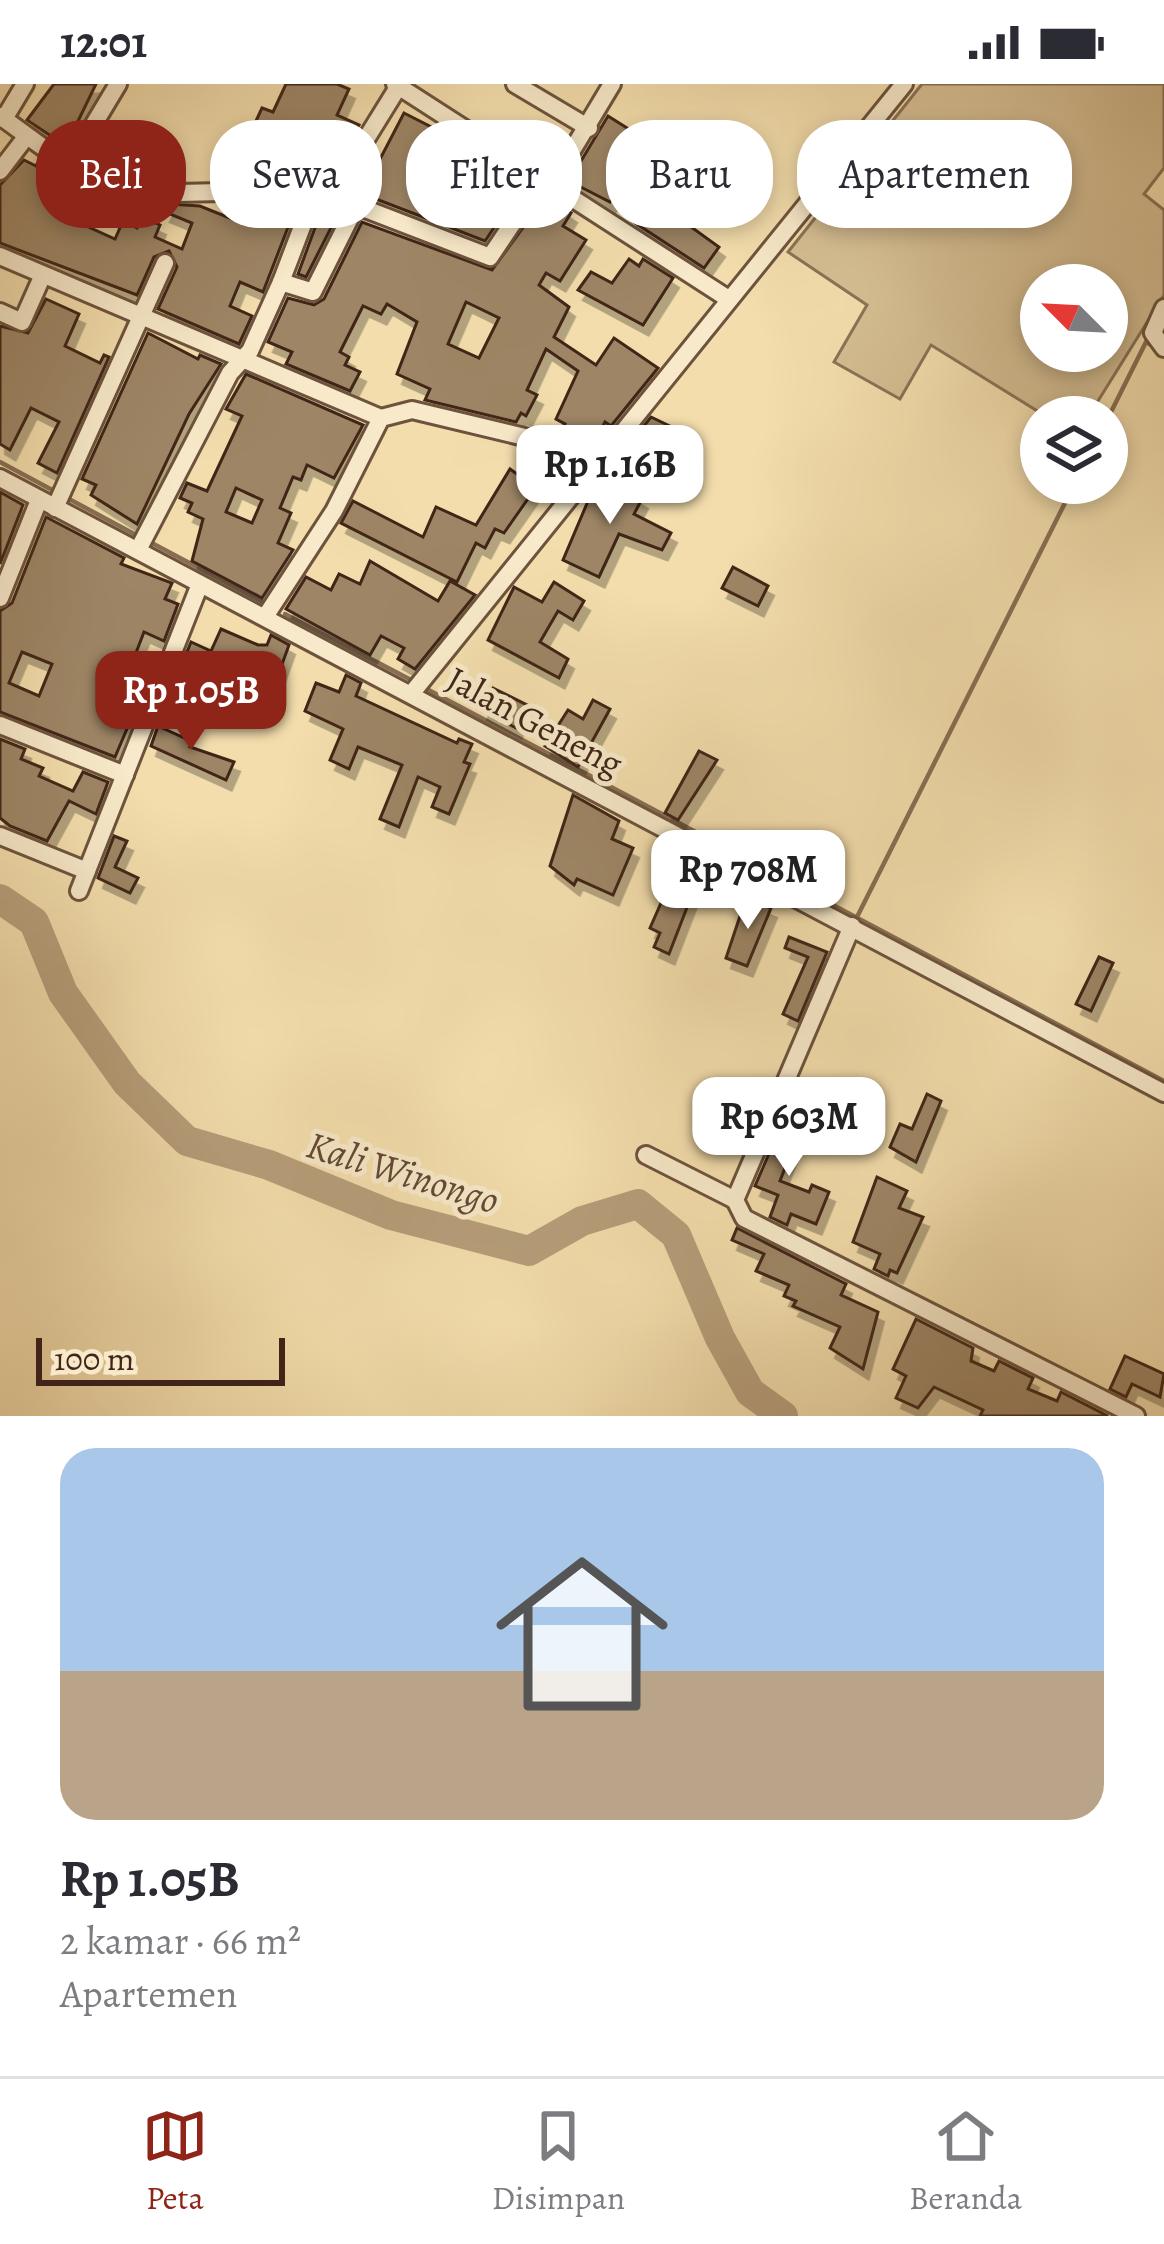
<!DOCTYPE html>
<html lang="id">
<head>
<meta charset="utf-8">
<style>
  body { margin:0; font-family:Alegreya,serif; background:#f7f7f7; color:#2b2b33; height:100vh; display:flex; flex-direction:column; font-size:45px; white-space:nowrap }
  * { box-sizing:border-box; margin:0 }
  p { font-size:39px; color:#7c7c81 }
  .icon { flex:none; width:66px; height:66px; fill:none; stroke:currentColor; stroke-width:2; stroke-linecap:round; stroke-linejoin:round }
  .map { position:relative; height:1332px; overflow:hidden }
  .details { display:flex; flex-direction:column; background:#fff; flex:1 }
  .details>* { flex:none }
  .top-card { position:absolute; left:36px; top:36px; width:1092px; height:108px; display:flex; gap:24px }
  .needle { width:78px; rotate:294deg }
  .buttons { position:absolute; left:1020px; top:180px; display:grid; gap:24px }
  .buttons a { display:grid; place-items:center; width:108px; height:108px; border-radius:50%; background:#fff; box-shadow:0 6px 18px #0003; font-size:60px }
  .scale { position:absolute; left:36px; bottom:30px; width:249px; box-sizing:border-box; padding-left:12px; border:6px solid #402518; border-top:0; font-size:33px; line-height:42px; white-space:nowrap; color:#402518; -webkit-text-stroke:9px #f7e9c9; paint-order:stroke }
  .price { position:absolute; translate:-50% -102px; padding:0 27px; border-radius:24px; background:#fff; color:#222; font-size:39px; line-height:78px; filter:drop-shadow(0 3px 6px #0008) }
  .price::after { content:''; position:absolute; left:50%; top:72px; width:36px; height:27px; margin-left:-18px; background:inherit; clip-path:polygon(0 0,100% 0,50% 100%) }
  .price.on { background:#8f2418; color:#fff }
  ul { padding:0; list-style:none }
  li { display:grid; align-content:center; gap:24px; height:636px; padding:0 60px }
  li+li { border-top:3px solid #e1e1e2 }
  li span { display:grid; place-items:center; height:372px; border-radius:36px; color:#555 }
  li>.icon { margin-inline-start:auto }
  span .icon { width:216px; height:216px; fill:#fffc; stroke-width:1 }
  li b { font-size:51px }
  .tag { padding:0 42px; border-radius:48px; background:#fff; box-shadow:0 6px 18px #0003; font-size:42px; line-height:108px }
  .tag.on { background:#8f2418; color:#fff }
  .status { display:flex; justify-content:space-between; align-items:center; height:84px; padding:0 60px; background:#fff; direction:ltr }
  .status svg { height:33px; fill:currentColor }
  .tab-bar { display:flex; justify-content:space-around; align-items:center; height:168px; border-top:3px solid #e1e1e2; background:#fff; font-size:33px; color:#7c7c81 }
  .tab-bar a { display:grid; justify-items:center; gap:6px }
  .tab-bar .on { color:#8f2418 }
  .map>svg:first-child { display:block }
  .grass { fill:#d5be93; stroke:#8a7256; stroke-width:3; fill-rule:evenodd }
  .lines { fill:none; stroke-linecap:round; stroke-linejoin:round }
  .stream { stroke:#876e53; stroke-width:4.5 }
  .river { stroke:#b69e7a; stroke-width:30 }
  .building { fill:#9d8565; stroke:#402518; stroke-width:3; fill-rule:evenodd; filter:url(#shadow) }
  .minor-casing { stroke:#6d533d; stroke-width:22 }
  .minor { stroke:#f7e9c9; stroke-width:16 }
  .labels { text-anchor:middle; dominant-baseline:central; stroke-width:10; stroke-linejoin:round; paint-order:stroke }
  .street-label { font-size:36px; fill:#402518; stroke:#f7e9c9 }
  .water-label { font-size:39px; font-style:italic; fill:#634935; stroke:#f7e9c9 }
</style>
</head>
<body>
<div class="status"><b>12:01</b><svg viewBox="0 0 49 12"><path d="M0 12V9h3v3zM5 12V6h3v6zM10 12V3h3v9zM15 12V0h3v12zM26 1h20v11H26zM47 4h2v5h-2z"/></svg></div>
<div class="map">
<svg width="1164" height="1332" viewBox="0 0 1164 1332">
  <defs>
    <filter id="shadow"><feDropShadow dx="5.5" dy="10" stdDeviation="0" flood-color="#0004"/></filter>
  </defs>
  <rect width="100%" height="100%" fill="#f3ddac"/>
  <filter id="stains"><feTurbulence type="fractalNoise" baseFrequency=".00167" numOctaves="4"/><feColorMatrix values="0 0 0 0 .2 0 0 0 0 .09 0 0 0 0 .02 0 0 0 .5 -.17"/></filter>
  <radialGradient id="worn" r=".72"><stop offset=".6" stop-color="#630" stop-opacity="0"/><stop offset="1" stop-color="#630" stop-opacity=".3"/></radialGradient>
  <path class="grass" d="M922 0H1164V84L1144 110 1164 126V211L1088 333H1047L931 261 900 315 834 278 867 221 788 168ZM1041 201H1107V267H1041Z"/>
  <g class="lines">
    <g class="stream">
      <path d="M1107 336 1146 258 1155 263"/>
      <path d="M0 378 138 452"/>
      <path d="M148 457 263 518"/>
      <path d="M285 530 413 597"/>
      <path d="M423 603 1164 997"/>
      <path d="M857 833 1075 399"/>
    </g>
    <path class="river" d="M0 815 34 838 63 909 127 999 187 1057 269 1081 391 1131 529 1167 582 1137 638 1120 676 1151 720 1254 750 1308 783 1332"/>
  </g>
  <g class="building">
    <path d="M54 0H96L66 62 27 36Z"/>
    <path d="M286 0H337L349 5 337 31 359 41 326 96 276 81 271 93 237 78 262 24 273 28Z"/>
    <path d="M404 29 443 49 438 59 493 91 502 85 515 93 512 98 521 104 485 157 350 105 369 74 378 79Z"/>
    <path d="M608 32 635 49 615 80 629 88 610 118 569 97Z"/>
    <path d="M661 40 696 63 693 68 699 72 690 86 649 59Z"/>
    <path d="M24 76 36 82 39 76 56 86 52 96 83 112 71 135 115 155 123 137 137 144 142 133 160 141 155 153 182 165 192 139 165 128 169 120 200 122 242 139 247 123 297 120 263 208 240 198 230 222 252 232 239 260 158 225 177 183 169 167 154 173 137 211 0 159V101Z"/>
    <path d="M651 104 667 115 662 122 719 163 704 184 629 135Z"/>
    <path d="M546 112 571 129 563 142 586 156 560 197 546 189 539 201 569 223 554 253 596 281 614 254 658 284 611 342 605 338 592 363 561 349 565 340 556 335 578 287 546 265 527 306 537 311 526 332 521 329 516 338 425 316 430 305 397 290 417 238 387 220 381 230 363 222 340 268 349 273 345 281 360 288 350 307 286 280 292 268 268 258 288 214 314 221 324 215 362 138 492 186ZM466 218 499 234 479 274 448 260Z"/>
    <path d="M323 122 339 128 306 193 298 190Z"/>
    <path d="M629 175 639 182 643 175 673 194 643 241 578 206 591 188 612 199Z"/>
    <path d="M46 215 79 230 65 262 100 279 104 271 109 273 57 389 38 379 59 338 31 324 10 366 0 360V242L28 249Z"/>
    <path d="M148 249 198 275 200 271 221 280 189 330 137 440 91 411 96 401 82 395Z"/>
    <path d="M246 290 363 341 334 394 307 381 301 396 293 393 280 424 291 429 278 459 293 466 262 514 192 477 203 435 188 428 192 419 180 414 187 399 207 407 242 332 226 325ZM236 404 262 416 252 439 226 428Z"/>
    <path d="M651 333 682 348 671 370 635 353Z"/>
    <path d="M510 385 528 398 525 403 532 409 504 449 495 445 485 464 476 459 457 498 341 439 353 417 423 453 436 423 476 441Z"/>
    <path d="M609 395 642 415 634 430 671 449 662 466 619 450 599 493 563 476 591 410 601 396Z"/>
    <path d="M0 408 23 421 0 480Z"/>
    <path d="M46 433 124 474 121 480 172 499 165 515 178 520 164 557 144 548 134 574 123 570 110 603 140 614 115 673 0 628V527L12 519ZM22 568 52 580 39 612 9 599Z"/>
    <path d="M370 477 438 517 450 497 475 511 415 585 398 575 404 564 381 552 370 571 286 525 306 493 331 506 339 490 360 500Z"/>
    <path d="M733 483 768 502 758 522 722 504Z"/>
    <path d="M554 498 584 517 573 536 558 527 540 558 568 575 559 594 488 556 514 503 542 518Z"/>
    <path d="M221 545 258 561H267L271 551 289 561 273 605 268 603 259 614 183 578 191 558 211 567Z"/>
    <path d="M346 591 361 599 356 612 457 659 459 655 472 660 464 678 470 680 449 730 432 723 440 703 418 693 399 743 380 735 402 681 358 663 349 685 330 676 343 645 305 627 316 599 339 608Z"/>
    <path d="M493 604 527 621 516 644 482 626Z"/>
    <path d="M593 616 610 625 578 683 545 662 568 626 583 635Z"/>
    <path d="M158 642 193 658 190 663 234 678 226 696 151 662Z"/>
    <path d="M0 655 25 665 21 675 43 684 39 692 73 707 83 688 108 698 96 730 69 717 47 757 10 742 0 734Z"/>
    <path d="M699 667 717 676 678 736 665 729Z"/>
    <path d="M573 711 619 737 612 755 633 764 613 811 577 795 574 801 550 782Z"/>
    <path d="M114 752 127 757 115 783 138 794 130 809 98 794Z"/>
    <path d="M676 785 698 795 669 870 654 863 660 849 650 844Z"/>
    <path d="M746 814 771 824 747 882 726 874Z"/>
    <path d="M789 853 827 868 798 937 783 930 808 873 785 864Z"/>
    <path d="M1099 873 1113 879 1091 927 1076 920Z"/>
    <path d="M927 1010 941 1017 916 1078 890 1063 900 1040 912 1045Z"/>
    <path d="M787 1028 804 1035 780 1097 809 1108 812 1101 829 1108 816 1140 791 1130 787 1141 770 1133 778 1111 755 1102Z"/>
    <path d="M877 1093 907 1107 899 1124 923 1133 897 1189 890 1186 888 1192 874 1185 880 1170 853 1158Z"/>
    <path d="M737 1144 846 1200 841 1211 878 1228 863 1285 830 1264 840 1243 793 1222 796 1217 784 1212 789 1201 756 1187 764 1170 732 1156Z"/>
    <path d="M916 1235 973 1264 971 1277 994 1287 999 1277 1033 1294 1028 1305 1057 1317 1061 1308 1108 1332H980L983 1326 934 1303 918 1324 896 1314 906 1292 893 1285Z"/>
    <path d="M1125 1272 1164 1290 1160 1313 1132 1300 1126 1313 1110 1305Z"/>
  </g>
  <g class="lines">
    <g class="minor-casing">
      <g id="minor">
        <path d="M395 0 727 214"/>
        <path d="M515 0 589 44"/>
        <path d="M0 32 55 72 111 93 178 109 316 106 490 173 543 94"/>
        <path d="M4 35 25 0"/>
        <path d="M70 80 118 0"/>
        <path d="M0 87 26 53"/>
        <path d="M552 100 612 0"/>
        <path d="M332 110 400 0"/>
        <path d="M0 172 381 334"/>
        <path d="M281 198 316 106"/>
        <path d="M1164 224 1153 249 1164 264"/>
        <path d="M0 228 22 238 42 193"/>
        <path d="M0 394 1164 1009"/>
        <path d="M55 424 165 179"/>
        <path d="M138 466 230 289 250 267 281 198 313 208 356 122"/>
        <path d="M0 514 39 416"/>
        <path d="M265 533 334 427 381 334 412 326 566 363 597 380"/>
        <path d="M412 609 904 0"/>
        <path d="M0 641 125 691"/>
        <path d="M0 752 87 787"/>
        <path d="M79 807 200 500"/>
        <path d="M852 842 735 1116 744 1134 1136 1332"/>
        <path d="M646 1071 735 1116"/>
      </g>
    </g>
    <use href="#minor" class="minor"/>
  </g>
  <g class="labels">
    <g class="street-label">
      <text transform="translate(535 637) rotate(28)">Jalan Geneng</text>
    </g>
    <g class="water-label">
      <text transform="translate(403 1088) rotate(17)">Kali Winongo</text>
    </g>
  </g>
  <rect width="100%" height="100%" filter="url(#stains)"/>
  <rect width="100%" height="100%" fill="url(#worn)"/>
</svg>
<div class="buttons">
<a><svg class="needle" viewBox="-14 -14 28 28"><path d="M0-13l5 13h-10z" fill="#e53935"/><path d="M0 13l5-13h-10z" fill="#7c7c81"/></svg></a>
<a><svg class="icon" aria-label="layers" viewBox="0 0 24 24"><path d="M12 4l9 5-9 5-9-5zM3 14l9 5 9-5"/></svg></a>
</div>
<div class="scale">100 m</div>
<b class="price" style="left:610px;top:443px">Rp 1.16B</b>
<b class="price on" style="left:191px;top:669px">Rp 1.05B</b>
<b class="price" style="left:748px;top:848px">Rp 708M</b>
<b class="price" style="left:789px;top:1095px">Rp 603M</b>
<div class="top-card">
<a class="tag on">Beli</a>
<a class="tag">Sewa</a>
<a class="tag">Filter</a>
<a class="tag">Baru</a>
<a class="tag">Apartemen</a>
</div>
</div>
<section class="details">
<ul>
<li><span style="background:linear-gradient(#a9c7e8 60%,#b9a48a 0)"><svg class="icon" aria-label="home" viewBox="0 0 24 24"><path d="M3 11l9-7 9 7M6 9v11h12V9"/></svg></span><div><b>Rp 1.05B</b><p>2 kamar · 66 m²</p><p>Apartemen</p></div></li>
</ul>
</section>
<nav class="tab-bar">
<a class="on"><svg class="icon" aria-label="map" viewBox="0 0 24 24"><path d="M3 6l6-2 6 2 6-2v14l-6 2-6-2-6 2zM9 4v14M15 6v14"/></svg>Peta</a>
<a><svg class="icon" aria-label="saved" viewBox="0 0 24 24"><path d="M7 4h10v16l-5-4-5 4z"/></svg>Disimpan</a>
<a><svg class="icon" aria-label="home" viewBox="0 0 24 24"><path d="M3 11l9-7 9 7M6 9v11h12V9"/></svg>Beranda</a>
</nav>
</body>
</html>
